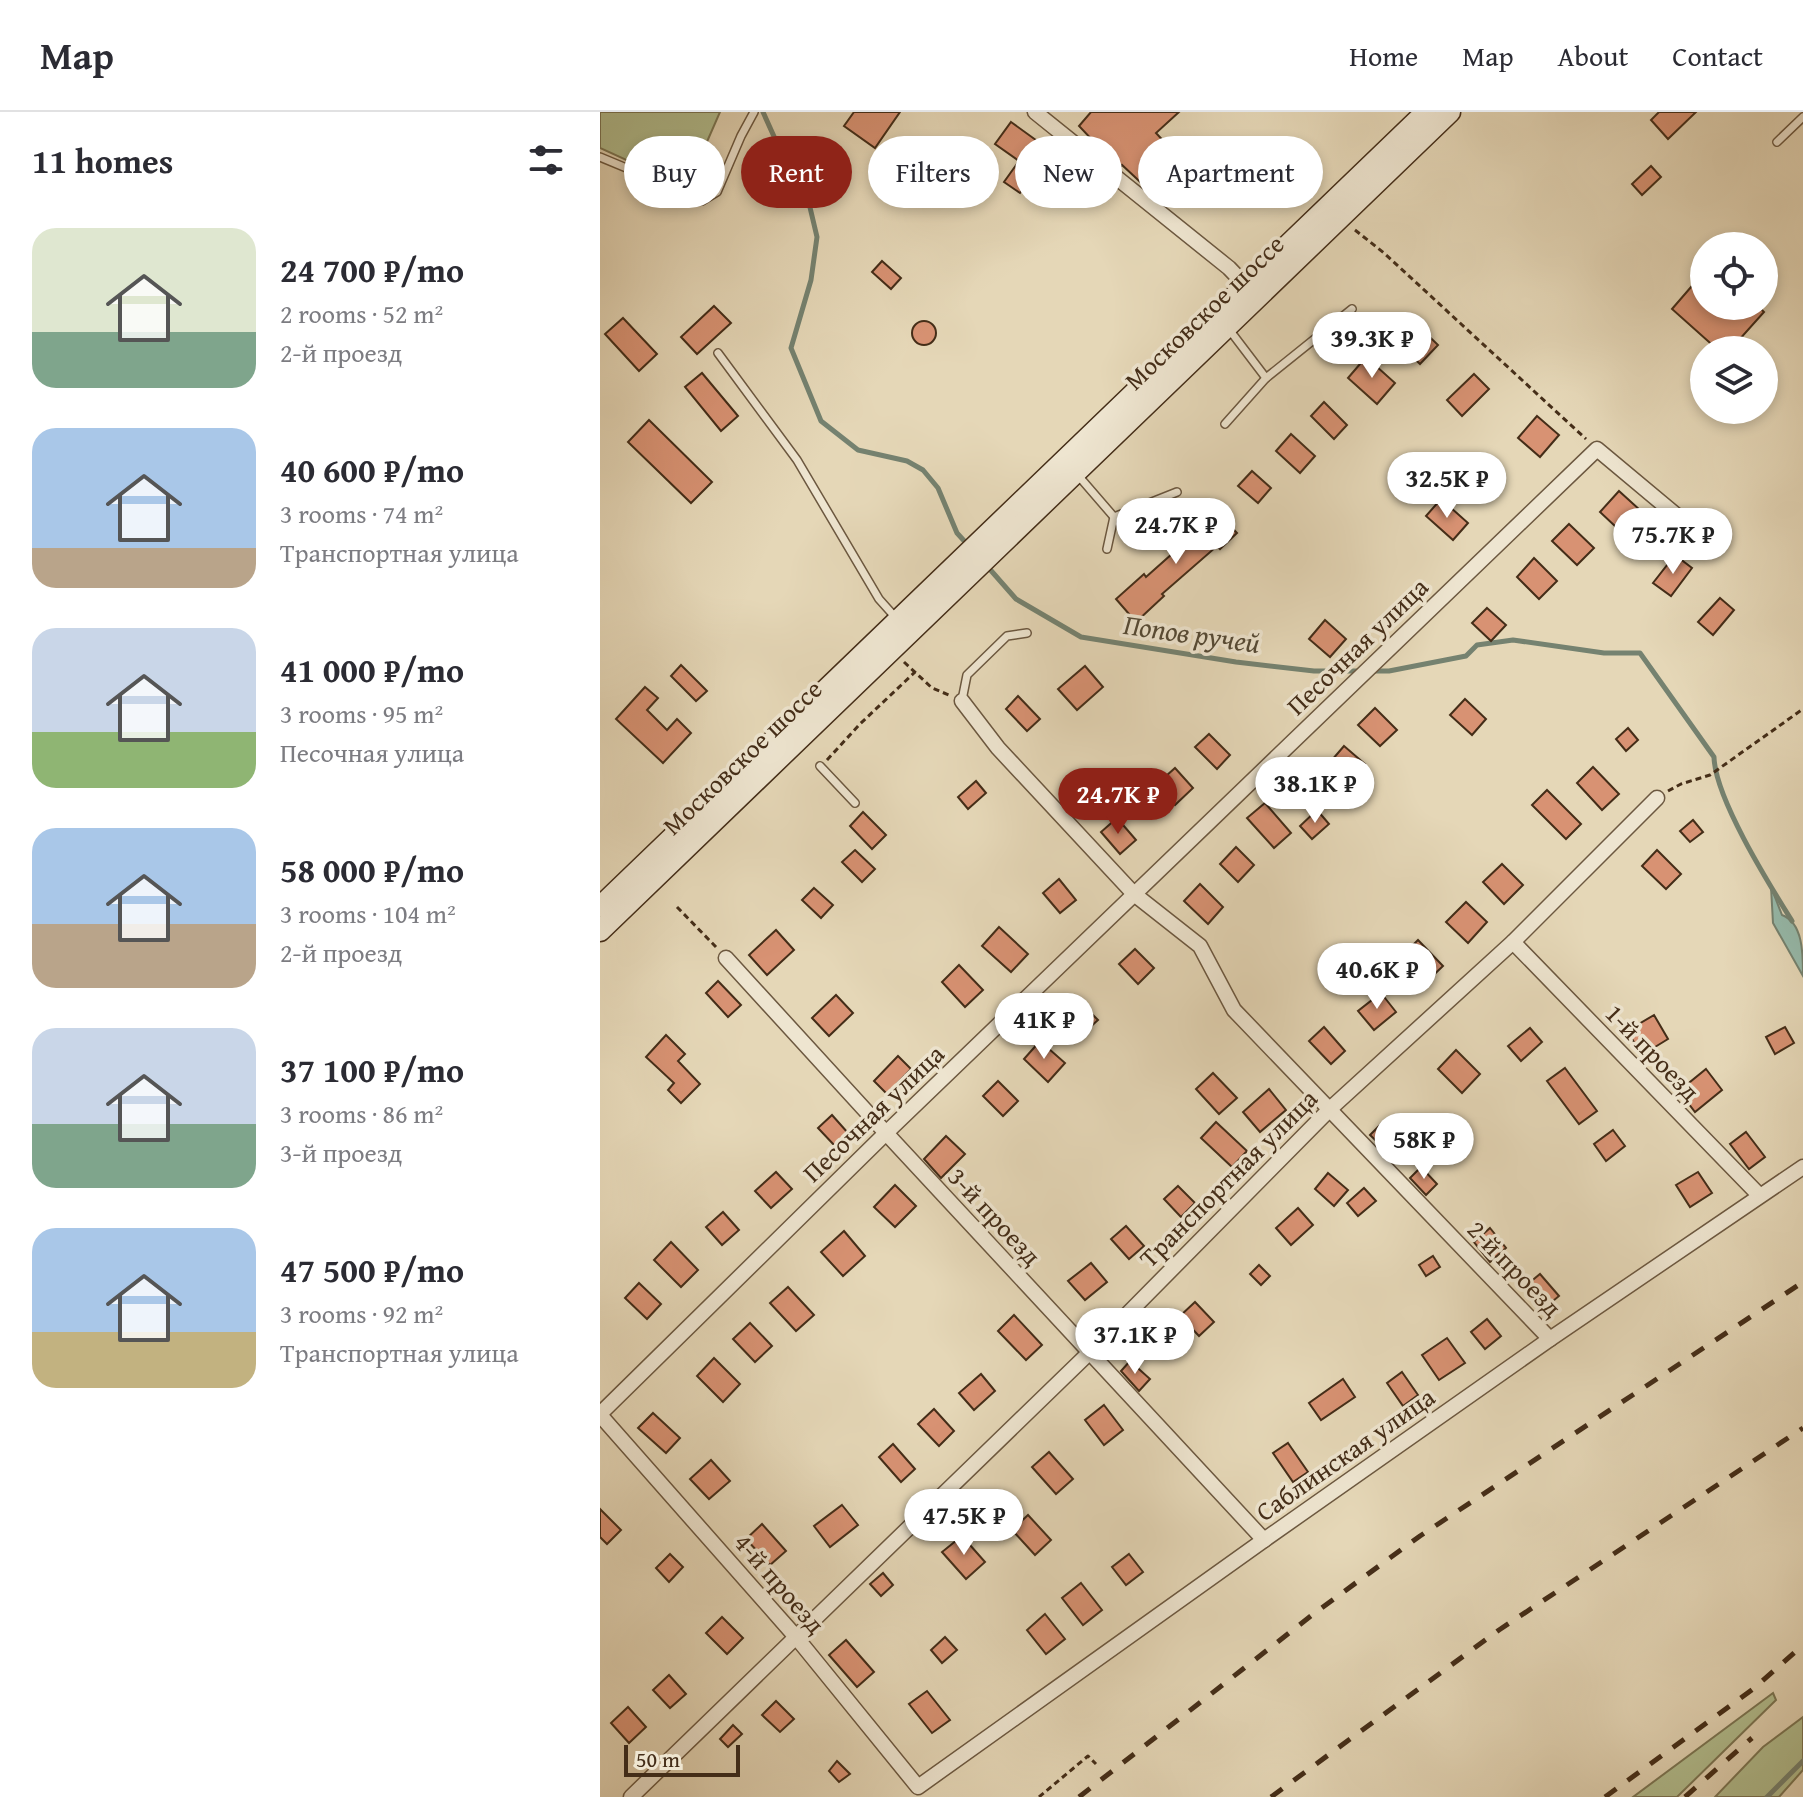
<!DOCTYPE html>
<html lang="en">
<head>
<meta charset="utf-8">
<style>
  body { margin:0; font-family:"Gentium Book Plus",serif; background:#f2f2f3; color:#2b2b33; height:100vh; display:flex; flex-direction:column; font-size:30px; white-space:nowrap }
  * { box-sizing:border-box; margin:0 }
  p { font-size:26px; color:#7c7c81 }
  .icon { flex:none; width:44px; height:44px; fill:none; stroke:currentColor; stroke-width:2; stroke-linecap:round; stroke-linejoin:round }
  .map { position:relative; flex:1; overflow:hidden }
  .details { display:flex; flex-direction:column; background:#fff; width:600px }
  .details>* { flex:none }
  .guide { position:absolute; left:24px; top:24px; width:760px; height:72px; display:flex; gap:16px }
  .controls { position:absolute; left:1090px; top:120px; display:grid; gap:16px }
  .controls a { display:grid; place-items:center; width:88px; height:88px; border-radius:50%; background:#fff; box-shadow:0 4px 12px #0003; font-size:40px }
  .scale { position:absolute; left:24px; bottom:20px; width:116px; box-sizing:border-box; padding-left:8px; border:4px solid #442d18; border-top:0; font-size:22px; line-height:28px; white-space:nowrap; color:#442d18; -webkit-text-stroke:6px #eee5d0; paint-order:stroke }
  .price { position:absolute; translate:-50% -68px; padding:0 18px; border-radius:28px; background:#fff; color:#222; font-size:26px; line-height:52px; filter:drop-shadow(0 2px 4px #0008) }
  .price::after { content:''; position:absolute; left:50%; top:48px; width:24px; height:18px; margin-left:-12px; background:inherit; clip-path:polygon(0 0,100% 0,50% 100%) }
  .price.current { background:#8f2418; color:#fff }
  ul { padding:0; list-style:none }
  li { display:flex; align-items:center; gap:24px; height:200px; padding:0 32px }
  li span { display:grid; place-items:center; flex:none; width:224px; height:160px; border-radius:24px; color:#555 }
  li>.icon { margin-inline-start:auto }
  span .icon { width:96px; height:96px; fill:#fffc; stroke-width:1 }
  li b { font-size:34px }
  h2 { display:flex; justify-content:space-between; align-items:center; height:96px; padding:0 32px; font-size:34px }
  .pill { padding:0 28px; border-radius:36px; background:#fff; box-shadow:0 4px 12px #0003; font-size:28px; line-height:72px }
  .pill.current { background:#8f2418; color:#fff }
  header { display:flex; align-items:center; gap:48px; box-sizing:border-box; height:112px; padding:0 40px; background:#fff; border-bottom:2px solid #e1e1e2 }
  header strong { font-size:38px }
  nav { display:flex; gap:44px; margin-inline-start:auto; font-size:28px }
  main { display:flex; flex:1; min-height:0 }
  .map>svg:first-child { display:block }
  .green { fill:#b2bf90; stroke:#7b7654; stroke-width:2 }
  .water { fill:#96baab; stroke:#758270; stroke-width:2 }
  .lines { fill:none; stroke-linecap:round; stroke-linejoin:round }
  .stream { stroke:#758270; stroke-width:5 }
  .building { fill:#d89273; stroke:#442d18; stroke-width:2 }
  .service-casing { stroke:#6c5840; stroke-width:10 }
  .minor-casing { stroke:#6c5840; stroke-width:17 }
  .secondary-casing { stroke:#442d18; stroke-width:23 }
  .path { stroke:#442d18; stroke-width:3; stroke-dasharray:6 4; stroke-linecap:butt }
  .service { stroke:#eee5d0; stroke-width:7 }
  .minor { stroke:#eee5d0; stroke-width:14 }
  .secondary { stroke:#eee5d0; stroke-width:20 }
  .rail { stroke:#442d18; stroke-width:5; stroke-dasharray:14 14; stroke-linecap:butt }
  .labels { text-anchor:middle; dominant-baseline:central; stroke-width:7; stroke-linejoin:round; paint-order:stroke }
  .street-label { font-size:26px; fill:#442d18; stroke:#eee5d0 }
  .water-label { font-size:28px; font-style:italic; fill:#544935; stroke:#eee5d0 }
</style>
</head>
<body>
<header>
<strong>Map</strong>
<nav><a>Home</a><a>Map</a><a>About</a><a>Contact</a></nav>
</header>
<main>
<section class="details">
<h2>11 homes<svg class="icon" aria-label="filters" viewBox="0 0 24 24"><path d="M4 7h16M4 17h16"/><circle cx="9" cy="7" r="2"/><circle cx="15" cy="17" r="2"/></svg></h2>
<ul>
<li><span style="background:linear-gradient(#dfe7d0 65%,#7fa58c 0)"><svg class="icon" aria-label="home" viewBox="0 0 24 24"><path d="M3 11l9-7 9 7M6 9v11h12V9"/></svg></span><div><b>24 700 ₽/mo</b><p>2 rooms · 52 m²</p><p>2-й проезд</p></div></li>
<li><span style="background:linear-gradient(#a9c7e8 75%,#b9a48a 0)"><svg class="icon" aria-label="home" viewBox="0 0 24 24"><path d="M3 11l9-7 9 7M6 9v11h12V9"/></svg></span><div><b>40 600 ₽/mo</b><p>3 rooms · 74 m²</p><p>Транспортная улица</p></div></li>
<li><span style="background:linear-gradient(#c9d6e8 65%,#8fb573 0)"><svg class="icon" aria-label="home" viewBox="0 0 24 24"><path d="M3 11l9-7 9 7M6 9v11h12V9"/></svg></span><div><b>41 000 ₽/mo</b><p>3 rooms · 95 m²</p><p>Песочная улица</p></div></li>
<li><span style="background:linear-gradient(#a9c7e8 60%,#b9a48a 0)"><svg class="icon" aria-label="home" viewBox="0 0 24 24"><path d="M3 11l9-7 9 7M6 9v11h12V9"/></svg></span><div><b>58 000 ₽/mo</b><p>3 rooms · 104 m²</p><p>2-й проезд</p></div></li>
<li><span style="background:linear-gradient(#c9d6e8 60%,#7fa58c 0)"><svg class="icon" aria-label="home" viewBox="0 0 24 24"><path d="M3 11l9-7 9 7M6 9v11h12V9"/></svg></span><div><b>37 100 ₽/mo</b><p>3 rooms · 86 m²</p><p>3-й проезд</p></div></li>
<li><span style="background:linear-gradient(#a9c7e8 65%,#c2b280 0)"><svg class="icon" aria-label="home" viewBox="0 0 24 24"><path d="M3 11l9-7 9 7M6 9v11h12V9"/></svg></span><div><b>47 500 ₽/mo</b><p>3 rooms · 92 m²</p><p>Транспортная улица</p></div></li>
</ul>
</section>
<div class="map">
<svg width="1203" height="1685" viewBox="0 0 1203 1685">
  <rect width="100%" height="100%" fill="#e5d7b7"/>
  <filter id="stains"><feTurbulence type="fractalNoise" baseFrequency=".0025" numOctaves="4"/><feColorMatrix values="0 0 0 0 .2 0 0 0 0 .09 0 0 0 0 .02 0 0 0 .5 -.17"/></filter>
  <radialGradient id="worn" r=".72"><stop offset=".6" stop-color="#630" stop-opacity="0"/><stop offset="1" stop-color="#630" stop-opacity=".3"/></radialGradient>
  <g class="green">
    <path d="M0 0H120L106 32 81 73 0 36Z"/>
    <path d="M1173 1581 1176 1588 1077 1685H1033Z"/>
    <path d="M1203 1605V1658L1179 1685H1115L1163 1635Z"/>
  </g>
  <path class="water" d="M1171 775 1182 803C1203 811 1203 841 1203 864L1173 811Z"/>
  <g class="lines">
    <g class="stream">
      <path d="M163 0 185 49 204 70 217 125 211 168 191 236 221 309 258 338 307 349 323 358 338 376 357 421 367 432"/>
      <path d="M387 454 416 487 481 525 636 550 714 559H762"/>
      <path d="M772 559H789L866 544 877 533 913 528 1004 541H1040L1114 645C1115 686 1169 772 1192 809"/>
      <path d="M1167 1685 1203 1649"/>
    </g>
  </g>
  <g class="building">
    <path d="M254 0H300L275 36 244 14Z"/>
    <path d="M491 0H579L556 21 584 51 552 81 522 53 520 55 514 51 479 14Z"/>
    <path d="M1059 0H1096L1068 27 1051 8Z"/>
    <path d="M411 10 451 39 420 81 404 70 419 49 395 32Z"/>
    <path d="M1051 54 1061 65 1042 83 1032 72Z"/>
    <path d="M282 149 301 166 291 177 272 160Z"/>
    <path d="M1104 160V194H1120L1128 201 1134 194H1158L1164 200 1130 238H1118L1072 197Z"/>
    <path d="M114 194 131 211 97 242 81 225Z"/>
    <path d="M807 203 838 233 820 252 789 222Z"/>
    <path d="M23 206 57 242 39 259 5 222Z"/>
    <circle cx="324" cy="221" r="12"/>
    <path d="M766 245 795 271 777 292 748 266Z"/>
    <path d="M102 261 138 304 121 319 85 275Z"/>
    <path d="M874 262 889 277 862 304 847 288Z"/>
    <path d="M724 290 747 313 734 327 711 304Z"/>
    <path d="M937 304 959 323 940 345 918 326Z"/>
    <path d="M49 308 112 370 91 391 28 330Z"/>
    <path d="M691 322 715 344 700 361 676 339Z"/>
    <path d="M652 359 671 376 658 391 638 374Z"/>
    <path d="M1019 379 1052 409 1032 430 1000 400Z"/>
    <path d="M841 387 868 411 853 428 826 404Z"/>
    <path d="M614 397 637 421 620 437 617 434 562 482 564 484 536 510 516 487 544 462 546 465 600 417 597 413Z"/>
    <path d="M969 412 994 436 977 453 952 429Z"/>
    <path d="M1075 443 1092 456 1071 484 1053 471Z"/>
    <path d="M934 446 957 469 939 487 917 465Z"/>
    <path d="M1120 486 1134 498 1113 523 1098 510Z"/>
    <path d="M887 496 906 513 891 529 872 511Z"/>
    <path d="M725 508 746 527 730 545 709 527Z"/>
    <path d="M81 553 107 579 96 589 71 564Z"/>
    <path d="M485 554 503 575 477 598 458 577Z"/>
    <path d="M45 575 58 586 47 598 67 618 77 607 91 621 63 651 16 607Z"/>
    <path d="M418 584 440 607 427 619 406 597Z"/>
    <path d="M865 587 886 607 872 623 850 603Z"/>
    <path d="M775 596 797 618 780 634 758 613Z"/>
    <path d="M1028 616 1038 628 1026 639 1016 627Z"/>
    <path d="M609 622 630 643 617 657 595 635Z"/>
    <path d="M744 634 765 652 753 666 732 648Z"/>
    <path d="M993 655 1019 682 1002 698 977 671Z"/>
    <path d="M575 656 593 676 575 693 556 673Z"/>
    <path d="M376 669 386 681 368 697 358 685Z"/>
    <path d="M947 678 981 712 966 727 932 693Z"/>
    <path d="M665 691 691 721 674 736 647 706Z"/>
    <path d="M717 698 729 712 712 727 700 714Z"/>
    <path d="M263 700 286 723 272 737 250 714Z"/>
    <path d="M517 706 536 728 520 742 501 720Z"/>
    <path d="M1093 708 1103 720 1090 730 1080 719Z"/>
    <path d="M636 735 654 753 638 770 620 752Z"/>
    <path d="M255 738 275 757 262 770 242 750Z"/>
    <path d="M1057 738 1081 762 1066 777 1042 754Z"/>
    <path d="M902 752 923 773 904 792 883 770Z"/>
    <path d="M459 767 476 788 460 801 443 781Z"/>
    <path d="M600 772 623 795 608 812 584 789Z"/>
    <path d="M214 776 233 793 221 806 202 788Z"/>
    <path d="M866 790 887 810 868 831 846 810Z"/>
    <path d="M399 815 428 842 411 860 382 834Z"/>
    <path d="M176 818 194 838 167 863 149 843Z"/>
    <path d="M818 828 843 854 822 874 797 849Z"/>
    <path d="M535 837 554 856 538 872 519 852Z"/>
    <path d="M359 853 383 878 365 895 342 870Z"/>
    <path d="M118 869 141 893 128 905 106 881Z"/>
    <path d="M781 881 796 900 774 918 758 899Z"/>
    <path d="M236 883 253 901 229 924 212 906Z"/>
    <path d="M479 889 498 908 477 927 459 908Z"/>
    <path d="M1054 903 1068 927 1042 943 1027 919Z"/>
    <path d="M724 915 745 939 731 952 709 929Z"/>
    <path d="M1185 915 1194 931 1175 942 1166 925Z"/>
    <path d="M930 916 942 930 921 949 908 934Z"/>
    <path d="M66 923 85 942 78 949 100 972 81 991 68 978 74 971 46 945Z"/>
    <path d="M440 929 465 951 448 970 424 947Z"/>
    <path d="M856 938 880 962 862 981 838 957Z"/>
    <path d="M298 944 311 957 287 982 274 969Z"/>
    <path d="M965 956 997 999 979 1012 947 969Z"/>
    <path d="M1106 957 1122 978 1095 1000 1079 979Z"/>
    <path d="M613 961 637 986 619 1002 596 977Z"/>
    <path d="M398 969 418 989 403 1004 383 984Z"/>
    <path d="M669 977 686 998 660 1020 643 1000Z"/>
    <path d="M232 1003 248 1021 235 1034 218 1016Z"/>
    <path d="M616 1010 647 1039 632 1055 601 1026Z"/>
    <path d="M781 1012 796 1027 786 1038 770 1023Z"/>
    <path d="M1013 1018 1025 1034 1006 1049 994 1032Z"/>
    <path d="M1146 1020 1165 1045 1149 1057 1130 1032Z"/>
    <path d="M346 1024 365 1042 341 1066 324 1047Z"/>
    <path d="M821 1055 837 1072 826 1083 810 1066Z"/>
    <path d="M176 1060 192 1077 171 1096 155 1079Z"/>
    <path d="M1098 1060 1112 1081 1090 1095 1076 1073Z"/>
    <path d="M728 1061 748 1078 734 1094 715 1077Z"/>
    <path d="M295 1073 316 1094 295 1115 274 1095Z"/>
    <path d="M578 1074 595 1091 581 1105 564 1087Z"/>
    <path d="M764 1076 776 1089 758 1104 747 1091Z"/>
    <path d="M698 1096 713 1113 691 1133 676 1116Z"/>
    <path d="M123 1100 139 1118 122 1133 106 1115Z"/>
    <path d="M526 1114 544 1134 529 1147 511 1127Z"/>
    <path d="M890 1116 906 1136 890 1150 874 1130Z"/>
    <path d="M244 1119 265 1144 243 1164 221 1140Z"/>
    <path d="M71 1130 98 1158 81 1175 54 1148Z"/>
    <path d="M833 1144 840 1155 826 1164 819 1153Z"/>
    <path d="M491 1151 507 1170 485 1188 468 1169Z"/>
    <path d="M659 1153 670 1164 661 1173 650 1162Z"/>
    <path d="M940 1162 959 1184 941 1199 923 1176Z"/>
    <path d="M39 1171 61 1192 47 1207 25 1186Z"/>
    <path d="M188 1175 214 1203 196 1219 170 1191Z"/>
    <path d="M595 1190 614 1210 599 1224 580 1204Z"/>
    <path d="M414 1203 442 1233 426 1248 398 1219Z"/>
    <path d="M887 1207 901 1224 885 1237 871 1220Z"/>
    <path d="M150 1211 172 1234 155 1250 133 1227Z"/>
    <path d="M847 1226 865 1251 839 1268 822 1243Z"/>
    <path d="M114 1246 140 1272 123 1290 97 1264Z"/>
    <path d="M530 1249 550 1267 539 1279 521 1259Z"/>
    <path d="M802 1260 818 1283 803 1294 787 1271Z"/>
    <path d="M381 1262 395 1279 374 1298 359 1281Z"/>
    <path d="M743 1267 755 1285 721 1308 709 1291Z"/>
    <path d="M504 1293 523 1318 504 1333 485 1308Z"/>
    <path d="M334 1297 354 1319 339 1334 318 1312Z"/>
    <path d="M53 1301 80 1326 66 1341 38 1316Z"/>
    <path d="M688 1331 708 1360 693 1370 673 1341Z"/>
    <path d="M293 1332 315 1357 301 1370 279 1345Z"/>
    <path d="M449 1340 473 1367 456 1382 432 1355Z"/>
    <path d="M111 1348 130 1369 109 1387 90 1367Z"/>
    <path d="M242 1393 258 1413 230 1435 214 1414Z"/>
    <path d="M0 1397 21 1418 7 1432 0 1425Z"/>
    <path d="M428 1403 451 1428 435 1443 412 1418Z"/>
    <path d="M162 1412 186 1439 170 1453 146 1427Z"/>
    <path d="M362 1424 385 1450 366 1467 342 1440Z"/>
    <path d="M70 1442 83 1455 69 1470 56 1456Z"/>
    <path d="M529 1442 543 1460 526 1473 512 1455Z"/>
    <path d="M283 1461 293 1473 281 1484 270 1472Z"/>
    <path d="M481 1471 502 1498 483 1513 462 1486Z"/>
    <path d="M445 1502 465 1527 446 1542 427 1518Z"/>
    <path d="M122 1505 143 1526 127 1542 106 1521Z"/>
    <path d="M345 1525 357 1538 342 1551 331 1538Z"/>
    <path d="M246 1528 274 1560 257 1575 229 1543Z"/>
    <path d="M69 1563 86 1582 70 1596 53 1578Z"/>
    <path d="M327 1579 350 1608 332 1621 309 1592Z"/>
    <path d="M176 1589 194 1607 180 1620 162 1603Z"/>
    <path d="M28 1595 46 1615 29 1631 11 1611Z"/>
    <path d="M133 1613 142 1622 128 1635 120 1627Z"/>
    <path d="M237 1649 250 1662 239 1670 229 1659Z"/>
  </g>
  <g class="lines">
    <g class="service-casing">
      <g id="service">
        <path d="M1177 30 1203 5"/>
        <path d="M0 45 36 60 87 90 102 89 117 80 141 24 154 0"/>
        <path d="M628 216 666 266"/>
        <path d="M118 241 197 348 279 487 296 506"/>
        <path d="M625 312 666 266 752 197"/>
        <path d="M476 361 514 405"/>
        <path d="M507 437 514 405 577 380"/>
        <path d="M362 588 367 563 407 524 427 521"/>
        <path d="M220 654 255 691"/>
      </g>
    </g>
    <g class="minor-casing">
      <g id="minor">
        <path d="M435 0 629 156 651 179"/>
        <path d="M362 589 398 636 534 782 600 834 634 898 950 1227"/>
        <path d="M913 830 1159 1083"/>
        <path d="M126 846 286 1021 664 1428"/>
        <path d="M0 1302 286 1021 997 337 1082 408"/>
        <path d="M0 1303 196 1525 318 1675 664 1428 950 1227 1203 1055"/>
        <path d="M31 1685 489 1241 731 996 913 830 1057 686"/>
      </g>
    </g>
    <g class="secondary-casing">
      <g id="secondary">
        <path d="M0 795 826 0"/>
        <path d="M0 819 850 0"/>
      </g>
    </g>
    <g class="path">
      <path d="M755 118 784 141 986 327"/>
      <path d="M304 550 332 576 349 583"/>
      <path d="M227 648 260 612 315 560"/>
      <path d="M1068 679 1081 672 1110 663 1203 597"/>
      <path d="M77 795 116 835"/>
      <path d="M439 1685 488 1644 496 1652"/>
    </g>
    <use href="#service" class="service"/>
    <use href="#minor" class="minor"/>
    <use href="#secondary" class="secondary"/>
    <g class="rail">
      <path d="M479 1685 716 1500 820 1424 1203 1170"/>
      <path d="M671 1685 899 1518 1203 1316"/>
      <path d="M1005 1685 1153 1577 1203 1533"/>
      <path d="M1085 1685 1152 1626"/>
    </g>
  </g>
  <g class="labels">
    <g class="street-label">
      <text transform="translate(604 200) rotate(-44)">Московское шоссе</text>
      <text transform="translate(757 534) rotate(-44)">Песочная улица</text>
      <text transform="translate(142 645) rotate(-44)">Московское шоссе</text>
      <text transform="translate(1053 940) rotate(46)">1-й проезд</text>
      <text transform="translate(273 1001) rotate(-44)">Песочная улица</text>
      <text transform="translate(628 1066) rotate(-45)">Транспортная улица</text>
      <text transform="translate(395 1104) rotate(47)">3-й проезд</text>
      <text transform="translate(915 1156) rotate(46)">2-й проезд</text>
      <text transform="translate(745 1342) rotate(-35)">Саблинская улица</text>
      <text transform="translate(180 1471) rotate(49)">4-й проезд</text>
    </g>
    <g class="water-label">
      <text transform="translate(592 521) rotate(8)">Попов ручей</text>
    </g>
  </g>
  <rect width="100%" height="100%" filter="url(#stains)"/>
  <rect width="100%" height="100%" fill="url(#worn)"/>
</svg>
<div class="controls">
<a><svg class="icon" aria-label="locate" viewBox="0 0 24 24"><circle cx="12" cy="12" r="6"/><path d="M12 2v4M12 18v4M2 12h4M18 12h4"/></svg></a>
<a><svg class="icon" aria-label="layers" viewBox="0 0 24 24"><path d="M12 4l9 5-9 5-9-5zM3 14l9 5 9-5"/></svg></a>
</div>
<div class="scale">50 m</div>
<b class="price" style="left:772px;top:268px">39.3K ₽</b>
<b class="price" style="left:847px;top:408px">32.5K ₽</b>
<b class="price" style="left:576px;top:454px">24.7K ₽</b>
<b class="price" style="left:1073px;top:464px">75.7K ₽</b>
<b class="price" style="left:715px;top:713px">38.1K ₽</b>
<b class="price current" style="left:518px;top:724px">24.7K ₽</b>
<b class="price" style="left:777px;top:899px">40.6K ₽</b>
<b class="price" style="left:444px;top:949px">41K ₽</b>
<b class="price" style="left:824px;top:1069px">58K ₽</b>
<b class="price" style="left:535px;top:1264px">37.1K ₽</b>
<b class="price" style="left:364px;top:1445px">47.5K ₽</b>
<div class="guide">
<a class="pill">Buy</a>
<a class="pill current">Rent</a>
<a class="pill">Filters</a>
<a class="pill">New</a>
<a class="pill">Apartment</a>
</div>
</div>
</main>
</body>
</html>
